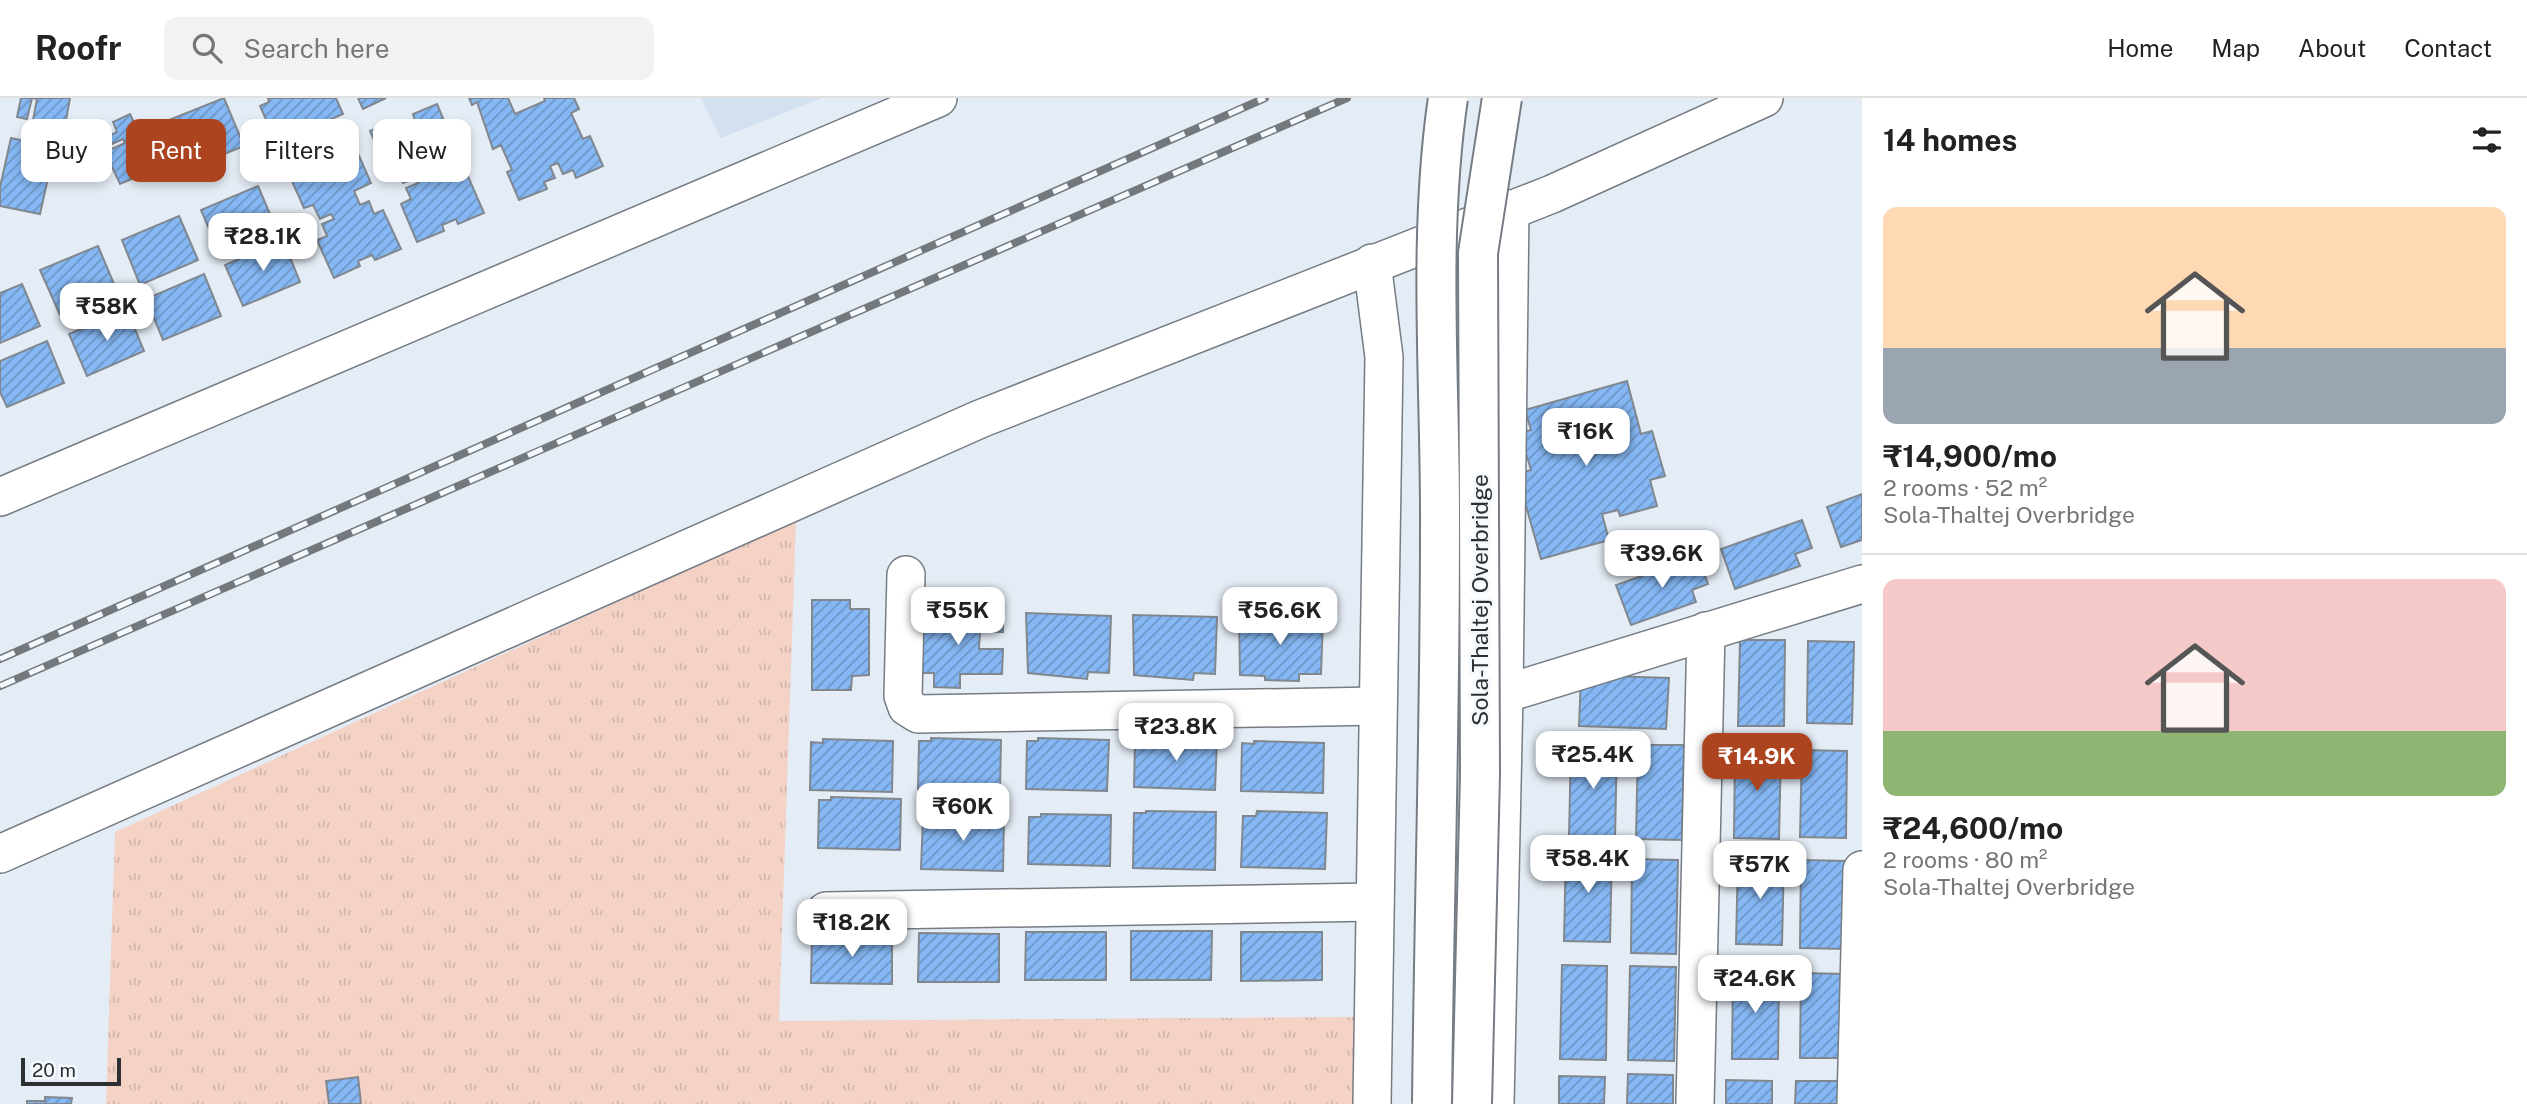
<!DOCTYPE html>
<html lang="en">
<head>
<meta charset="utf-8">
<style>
  body { margin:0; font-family:"Public Sans",sans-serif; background:#f2f2f2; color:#222; height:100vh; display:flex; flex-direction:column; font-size:26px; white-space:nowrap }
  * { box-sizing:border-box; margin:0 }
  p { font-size:23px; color:#767676 }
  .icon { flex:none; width:38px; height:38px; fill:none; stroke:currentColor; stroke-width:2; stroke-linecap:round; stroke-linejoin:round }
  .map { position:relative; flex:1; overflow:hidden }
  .details { display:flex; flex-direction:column; background:#fff; width:665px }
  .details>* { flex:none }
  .top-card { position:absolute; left:21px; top:21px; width:665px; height:63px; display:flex; gap:14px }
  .scale { position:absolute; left:21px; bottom:18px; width:100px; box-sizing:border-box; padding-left:7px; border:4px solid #2d3033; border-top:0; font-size:19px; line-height:24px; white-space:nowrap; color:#2d3033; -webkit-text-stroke:5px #f4f9fe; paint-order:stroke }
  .price { position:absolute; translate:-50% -60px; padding:0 16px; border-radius:14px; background:#fff; color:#222; font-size:23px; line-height:46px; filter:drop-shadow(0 2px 4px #0008) }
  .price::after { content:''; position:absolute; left:50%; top:42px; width:21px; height:16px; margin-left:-10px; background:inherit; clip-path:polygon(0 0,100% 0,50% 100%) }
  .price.selected { background:#ac451f; color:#fff }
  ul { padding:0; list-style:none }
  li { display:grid; align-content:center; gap:14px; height:371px; padding:0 21px }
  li+li { border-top:2px solid #e0e0e0 }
  li span { display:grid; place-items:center; height:217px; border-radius:14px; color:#555 }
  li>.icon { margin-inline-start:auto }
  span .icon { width:126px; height:126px; fill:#fffc; stroke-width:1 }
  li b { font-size:30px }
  h2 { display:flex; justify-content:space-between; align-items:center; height:84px; padding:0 21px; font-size:30px }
  .pill { padding:0 24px; border-radius:14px; background:#fff; box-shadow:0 4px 10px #0003; font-size:24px; line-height:63px }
  .pill.selected { background:#ac451f; color:#fff }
  header { display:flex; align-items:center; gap:42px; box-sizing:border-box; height:98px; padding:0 35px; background:#fff; border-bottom:2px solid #e0e0e0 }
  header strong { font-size:33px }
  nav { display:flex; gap:38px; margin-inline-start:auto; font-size:24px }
  .search { width:490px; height:63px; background:#f2f2f2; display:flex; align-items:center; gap:18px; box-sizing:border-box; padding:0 24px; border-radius:14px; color:#767676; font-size:26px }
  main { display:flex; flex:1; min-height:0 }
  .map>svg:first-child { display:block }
  .built { fill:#d3e0ef }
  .grass { fill:url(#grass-tufts) }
  .building { fill:url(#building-hatch); stroke:#80878f; stroke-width:2 }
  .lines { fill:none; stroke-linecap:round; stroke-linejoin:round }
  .street-casing { stroke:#757c84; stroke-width:40 }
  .street { stroke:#fff; stroke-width:37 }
  .rail-casing { stroke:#73787d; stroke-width:8 }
  .rail { stroke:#f4f9fe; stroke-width:5; stroke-dasharray:16; stroke-linecap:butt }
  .secondary-bridge-casing { stroke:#757c84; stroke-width:42; stroke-linecap:butt }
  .secondary-bridge { stroke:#fff; stroke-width:38 }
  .labels { text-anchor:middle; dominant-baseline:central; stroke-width:6; stroke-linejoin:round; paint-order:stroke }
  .street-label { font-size:23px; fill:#2d3033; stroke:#f4f9fe }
</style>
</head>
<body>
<header>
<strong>Roofr</strong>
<div class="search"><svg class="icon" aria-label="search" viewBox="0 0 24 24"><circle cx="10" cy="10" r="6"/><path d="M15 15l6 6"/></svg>Search here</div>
<nav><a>Home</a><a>Map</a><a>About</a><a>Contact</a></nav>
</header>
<main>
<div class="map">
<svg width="1862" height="1006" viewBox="0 0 1862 1006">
  <defs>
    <pattern id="grass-tufts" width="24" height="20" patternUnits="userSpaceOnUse" patternTransform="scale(1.75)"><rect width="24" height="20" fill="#f4d2c6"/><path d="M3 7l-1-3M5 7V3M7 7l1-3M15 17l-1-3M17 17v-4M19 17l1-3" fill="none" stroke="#d2b5ab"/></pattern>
    <pattern id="building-hatch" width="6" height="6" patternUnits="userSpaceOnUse" patternTransform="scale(1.75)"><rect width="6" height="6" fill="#85b8f4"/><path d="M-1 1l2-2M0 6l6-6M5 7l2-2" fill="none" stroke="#6d96c6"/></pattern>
  </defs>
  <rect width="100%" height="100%" fill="#e4ecf5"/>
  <path class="built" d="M701 0H822L721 40Z"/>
  <path class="grass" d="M796 422 779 923 1358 919 1356 1006H106L115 734Z"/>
  <g class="building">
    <path d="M21 0H32L27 21 17 19Z"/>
    <path d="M32 0H70L65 28 33 22 37 1Z"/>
    <path d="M224 0 244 48 185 72 164 24Z"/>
    <path d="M268 0H336L343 16 318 27 315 22 301 29 303 34 277 46 260 8 269 4Z"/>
    <path d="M358 0H386L363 11Z"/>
    <path d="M469 0H508L515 16 545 3 544 0H574L579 11 571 15 583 41 590 38 603 68 576 80 573 72 563 76 558 65 550 68 555 80 544 84 547 91 519 102 507 74 512 72 501 47 493 51 477 4 472 7Z"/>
    <path d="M437 6 455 49 438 57 444 71 453 67 458 80 467 76 484 115 458 126 456 121 442 127 444 133 417 144 401 106 411 101 406 90 418 85 416 80 403 85 397 71 388 75 370 33 395 22 399 29 415 23 413 16Z"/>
    <path d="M130 16 155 71 120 86 105 54 125 45 123 41 110 47 107 39 117 34 113 24Z"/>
    <path d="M11 40 55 49 40 116 0 108V89Z"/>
    <path d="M352 42 371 85 354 93 360 107 369 103 374 116 383 112 401 151 375 162 372 157 358 163 360 168 334 180 317 142 327 138 322 126 334 121 331 116 320 121 313 107 304 110 286 70 311 58 315 66 331 58 328 53Z"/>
    <path d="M258 88 276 130 219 154 201 112Z"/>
    <path d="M179 118 198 162 140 187 122 142Z"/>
    <path d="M283 142 300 184 243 208 225 167Z"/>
    <path d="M98 148 117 193 60 217 40 172Z"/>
    <path d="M204 176 221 218 163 242 146 201Z"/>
    <path d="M22 186 40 228 0 245V195Z"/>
    <path d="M127 212 144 253 87 278 69 236Z"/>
    <path d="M47 243 64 285 7 309 0 294V263Z"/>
    <path d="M1627 283 1641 336 1652 333 1665 378 1650 382 1657 408 1620 418 1618 412 1602 416 1609 442 1541 461 1517 376 1531 372 1520 335 1531 332 1525 312Z"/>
    <path d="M1862 396V442L1841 449 1827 409Z"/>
    <path d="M1802 422 1812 450 1795 456 1800 468 1735 491 1721 451Z"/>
    <path d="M1698 458 1708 486 1692 492 1696 504 1631 527 1616 487Z"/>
    <path d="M812 502H850V511H869V577L852 578 851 592H812Z"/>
    <path d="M1026 515 1111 518 1109 575 1088 574 1087 581 1028 575Z"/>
    <path d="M921 516 1003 517V534H980L979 551H1003L1002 576H960V590L934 589V575H920Z"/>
    <path d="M1133 517 1217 519 1215 576 1194 575 1193 582 1134 577Z"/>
    <path d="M1239 517 1323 520 1321 576H1299V583L1265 582V578L1240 577Z"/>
    <path d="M1740 542H1785L1784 628H1738Z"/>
    <path d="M1808 543 1854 544 1852 626 1807 625Z"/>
    <path d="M1581 577 1669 580 1666 631 1579 628Z"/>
    <path d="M1146 639 1217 640 1215 692 1134 689 1135 642H1146Z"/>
    <path d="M931 640 1001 642 1000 693 918 691 919 643H931Z"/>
    <path d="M1038 640 1109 642 1107 693 1026 691 1027 643H1038Z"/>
    <path d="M823 641 893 643 892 694 810 692 811 644 823 645Z"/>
    <path d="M1254 643 1324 645 1323 695 1241 693 1242 645 1254 646Z"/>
    <path d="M1571 646H1617L1615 740 1569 739Z"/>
    <path d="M1638 647H1684L1682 742 1636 741Z"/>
    <path d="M1735 649 1781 650 1779 741 1734 740Z"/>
    <path d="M1802 652 1847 653 1846 740 1800 739Z"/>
    <path d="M831 699 901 701 900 752 818 750 819 702H831Z"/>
    <path d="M1146 713 1216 714 1215 772 1133 770 1134 715H1146Z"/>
    <path d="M1257 713 1327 715 1325 771 1241 769 1243 718H1256Z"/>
    <path d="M1041 716 1111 717 1110 768 1028 766 1029 719H1041Z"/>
    <path d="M934 717 1004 718 1003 773 921 771 923 720H934Z"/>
    <path d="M1566 750H1612L1610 844 1564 843Z"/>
    <path d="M1738 759H1784L1782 847 1736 846Z"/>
    <path d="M1632 761 1678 762 1676 856 1631 855Z"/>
    <path d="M1801 762 1847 763 1845 851 1800 850Z"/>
    <path d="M1131 833H1212L1211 882H1131Z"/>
    <path d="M1026 834H1106V882H1025Z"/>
    <path d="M1241 834H1322V882L1241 883Z"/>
    <path d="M919 835 999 836V884H918Z"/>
    <path d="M812 837H892V886L811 885Z"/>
    <path d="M1562 867 1607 868 1606 962 1560 961Z"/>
    <path d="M1630 868 1676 869 1674 963 1628 962Z"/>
    <path d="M1733 872 1779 873 1778 961H1732Z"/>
    <path d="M1801 875 1847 876 1845 960H1800Z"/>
    <path d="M1628 976 1673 977V1006H1627Z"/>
    <path d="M1559 978 1605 979 1604 1006H1559Z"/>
    <path d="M358 979 361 1006H329L326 983Z"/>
    <path d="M1726 982 1772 983V1006H1726Z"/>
    <path d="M1796 983H1842L1841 1006H1795Z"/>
    <path d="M45 999 72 1000 71 1006H27V1003H45Z"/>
  </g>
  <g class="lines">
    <g class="street-casing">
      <g id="street">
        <path d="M1372 165 1384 259 1372 1006"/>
        <path d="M0 399 938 0"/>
        <path d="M906 477 903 598 907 609 918 616 1378 608"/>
        <path d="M1504 596 1862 486"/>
        <path d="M0 756 980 321 1552 96 1764 0"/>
        <path d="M826 813 1375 804"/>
        <path d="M1495 1006 1504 596 1510 111"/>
        <path d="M1695 1006 1706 533"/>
        <path d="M1856 1006 1862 772"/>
      </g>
    </g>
    <use href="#street" class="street"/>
    <g class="rail-casing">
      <g id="rail">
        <path d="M0 561 1265 0"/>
        <path d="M0 588 1347 0"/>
      </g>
    </g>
    <use href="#rail" class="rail"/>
    <g class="secondary-bridge-casing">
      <g id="secondary-bridge">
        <path d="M1432 1006C1434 815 1440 624 1440 434 1441 289 1427 143 1448 0"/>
        <path d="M1472 1006 1480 676 1478 155 1502 0"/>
      </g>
    </g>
    <use href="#secondary-bridge" class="secondary-bridge"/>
  </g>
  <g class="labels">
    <g class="street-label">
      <text transform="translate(1479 502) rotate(-90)">Sola-Thaltej Overbridge</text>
    </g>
  </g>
</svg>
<div class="scale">20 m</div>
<b class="price" style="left:263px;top:175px">₹28.1K</b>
<b class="price" style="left:107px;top:245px">₹58K</b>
<b class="price" style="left:1586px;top:370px">₹16K</b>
<b class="price" style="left:1662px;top:492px">₹39.6K</b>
<b class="price" style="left:958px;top:549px">₹55K</b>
<b class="price" style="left:1280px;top:549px">₹56.6K</b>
<b class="price" style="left:1176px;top:665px">₹23.8K</b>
<b class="price" style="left:1593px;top:693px">₹25.4K</b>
<b class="price selected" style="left:1757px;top:695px">₹14.9K</b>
<b class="price" style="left:963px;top:745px">₹60K</b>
<b class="price" style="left:1588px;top:797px">₹58.4K</b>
<b class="price" style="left:1760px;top:803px">₹57K</b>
<b class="price" style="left:852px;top:861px">₹18.2K</b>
<b class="price" style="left:1755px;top:917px">₹24.6K</b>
<div class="top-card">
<a class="pill">Buy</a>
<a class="pill selected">Rent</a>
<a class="pill">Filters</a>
<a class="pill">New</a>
</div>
</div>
<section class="details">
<h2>14 homes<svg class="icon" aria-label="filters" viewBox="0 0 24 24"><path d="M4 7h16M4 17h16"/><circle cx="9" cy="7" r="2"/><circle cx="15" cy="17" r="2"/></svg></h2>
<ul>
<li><span style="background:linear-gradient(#ffd9b3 65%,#9aa5b1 0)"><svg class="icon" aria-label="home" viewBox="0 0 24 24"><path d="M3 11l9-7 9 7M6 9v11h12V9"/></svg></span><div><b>₹14,900/mo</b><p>2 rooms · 52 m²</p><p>Sola-Thaltej Overbridge</p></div></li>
<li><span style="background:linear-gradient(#f6c9c9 70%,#8fb573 0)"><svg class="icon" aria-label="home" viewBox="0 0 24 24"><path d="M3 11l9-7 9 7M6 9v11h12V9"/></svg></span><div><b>₹24,600/mo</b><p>2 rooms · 80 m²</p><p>Sola-Thaltej Overbridge</p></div></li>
</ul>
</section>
</main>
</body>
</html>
